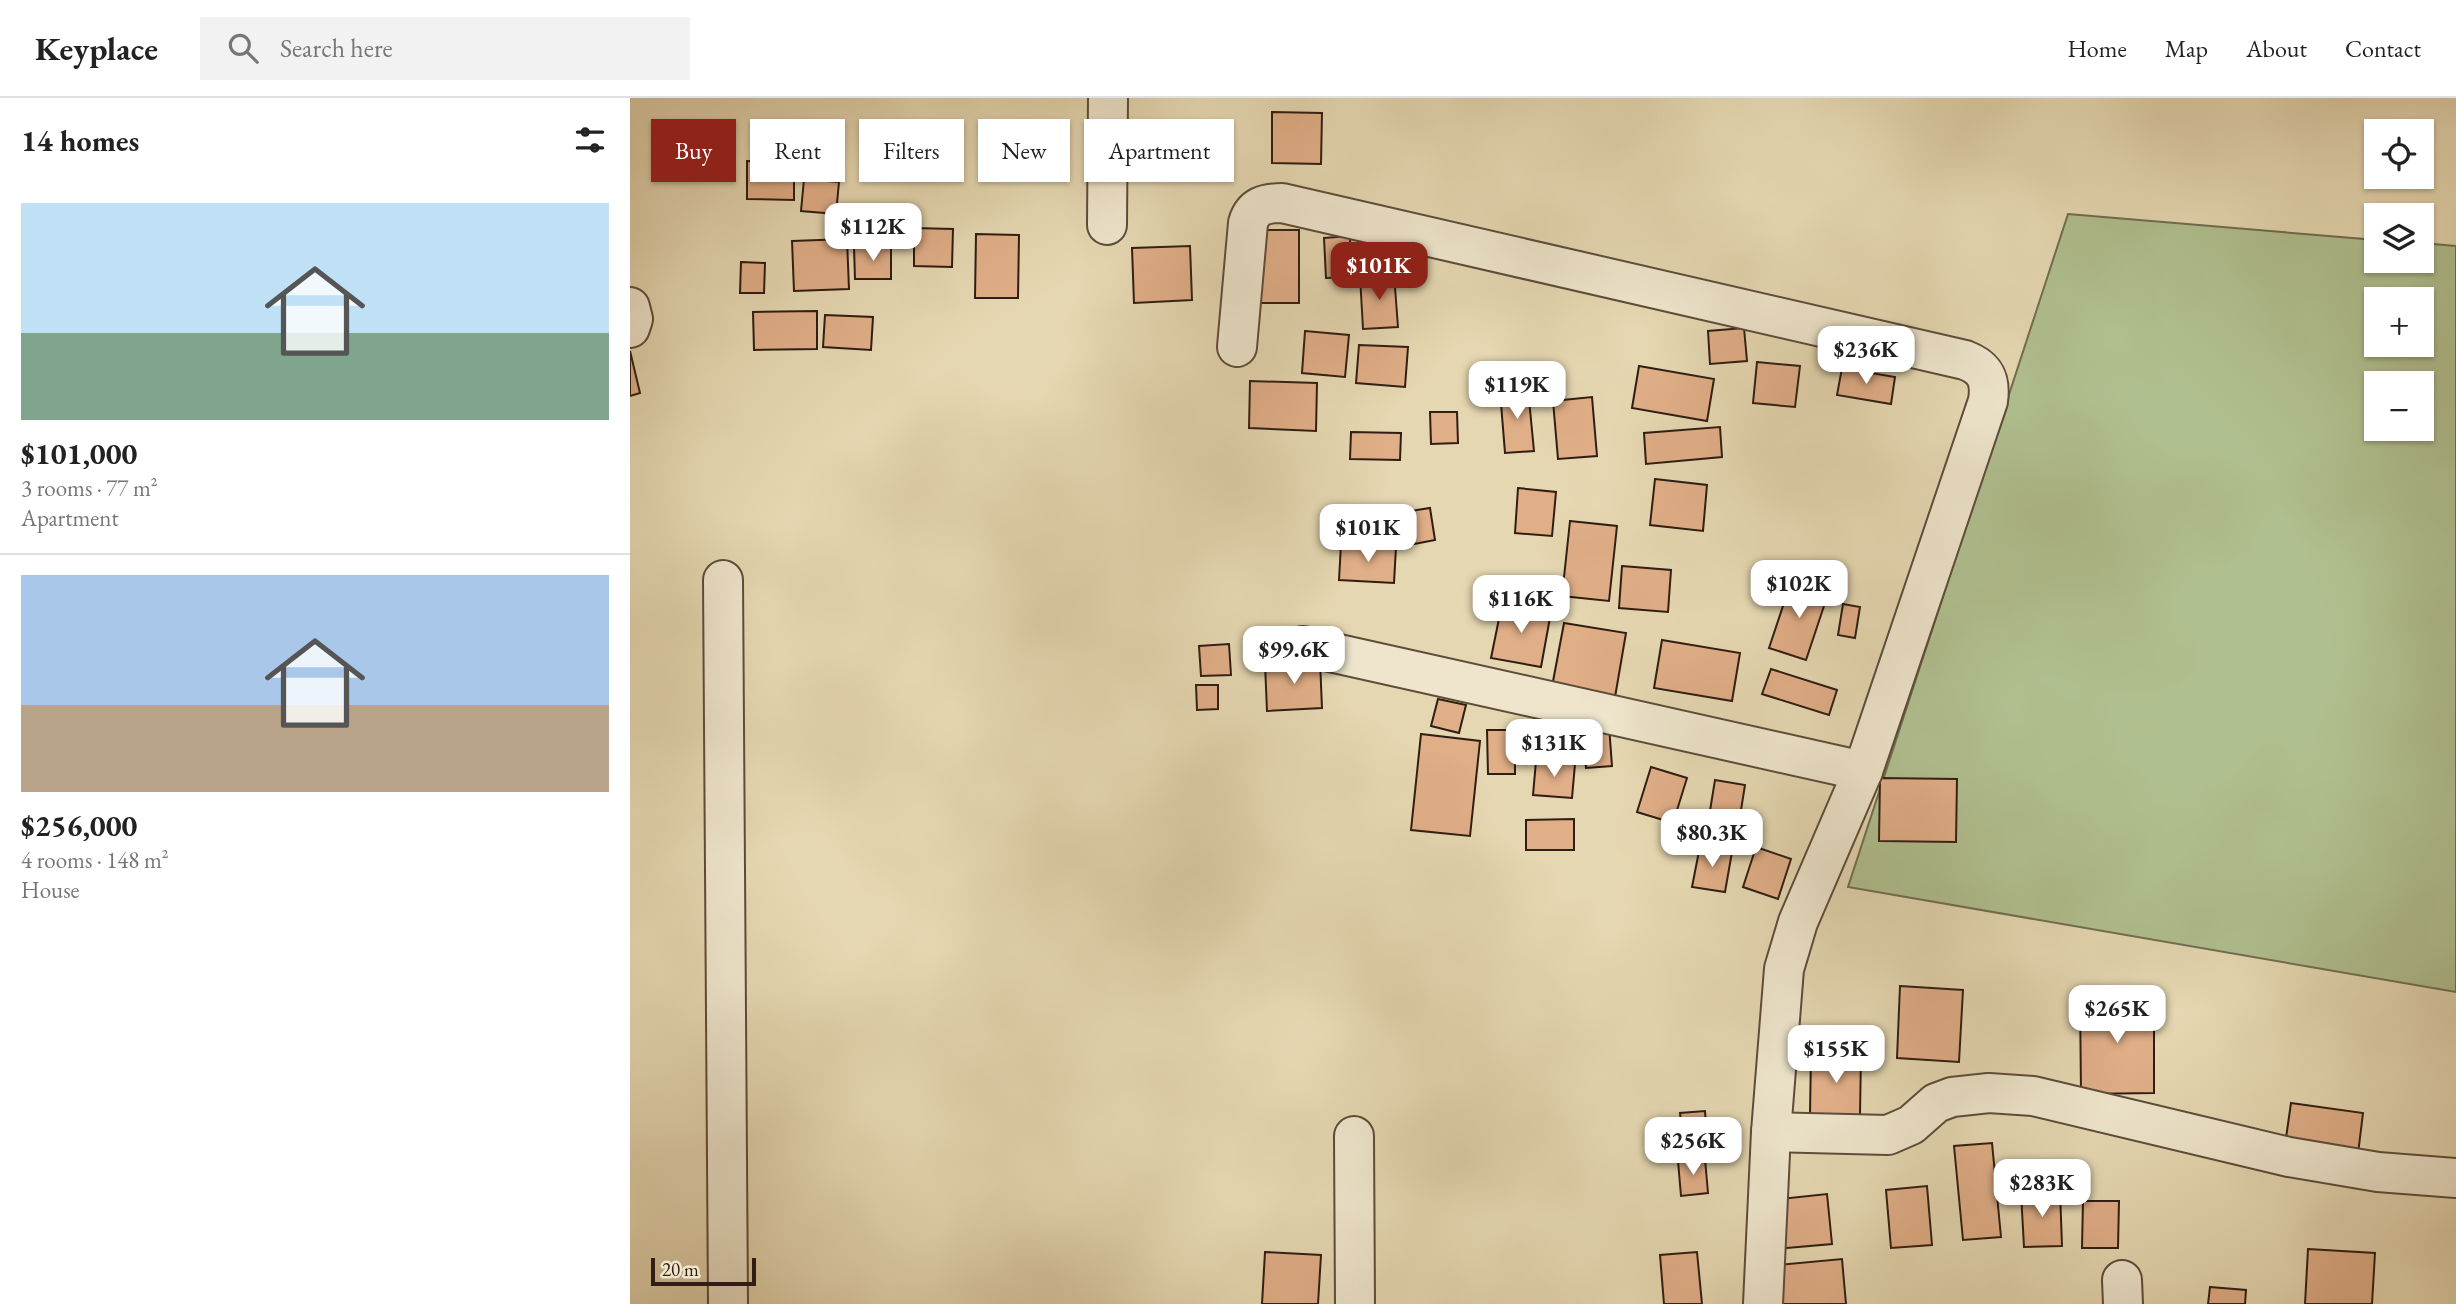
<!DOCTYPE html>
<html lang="en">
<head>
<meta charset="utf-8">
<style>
  body { margin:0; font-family:"EB Garamond",serif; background:#f2f2f2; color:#222; height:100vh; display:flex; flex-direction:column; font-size:26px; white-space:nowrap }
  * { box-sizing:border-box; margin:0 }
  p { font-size:23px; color:#767676 }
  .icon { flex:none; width:38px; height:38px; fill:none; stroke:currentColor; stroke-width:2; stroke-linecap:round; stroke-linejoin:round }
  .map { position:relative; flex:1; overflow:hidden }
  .panel { display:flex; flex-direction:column; background:#fff; width:630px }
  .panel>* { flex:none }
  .hud { position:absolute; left:21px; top:21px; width:665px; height:63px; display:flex; gap:14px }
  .buttons { position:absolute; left:1734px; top:21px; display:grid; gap:14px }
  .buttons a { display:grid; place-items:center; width:70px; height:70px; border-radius:0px; background:#fff; box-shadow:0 2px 5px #0004; font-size:35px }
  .scale { position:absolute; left:21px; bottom:18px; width:105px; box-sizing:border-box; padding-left:7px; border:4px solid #301d13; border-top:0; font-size:19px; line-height:24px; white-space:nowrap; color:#301d13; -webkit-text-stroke:5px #eee5cc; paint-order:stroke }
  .price { position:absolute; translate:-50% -60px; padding:0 16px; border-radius:14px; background:#fff; color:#222; font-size:23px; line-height:46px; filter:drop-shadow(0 2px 4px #0008) }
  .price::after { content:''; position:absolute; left:50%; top:42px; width:21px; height:16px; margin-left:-10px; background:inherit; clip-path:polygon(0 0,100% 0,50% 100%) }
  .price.active { background:#8f2418; color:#fff }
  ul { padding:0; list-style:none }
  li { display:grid; align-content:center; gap:14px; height:371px; padding:0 21px }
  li+li { border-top:2px solid #e0e0e0 }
  li span { display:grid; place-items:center; height:217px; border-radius:0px; color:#555 }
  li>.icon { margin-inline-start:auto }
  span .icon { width:126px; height:126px; fill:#fffc; stroke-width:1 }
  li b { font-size:30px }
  h2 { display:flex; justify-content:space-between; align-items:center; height:84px; padding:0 21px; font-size:30px }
  .chip { padding:0 24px; border-radius:0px; background:#fff; box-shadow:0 2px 5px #0004; font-size:24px; line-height:63px }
  .chip.active { background:#8f2418; color:#fff }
  header { display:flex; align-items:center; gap:42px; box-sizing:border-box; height:98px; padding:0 35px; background:#fff; border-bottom:2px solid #e0e0e0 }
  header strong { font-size:33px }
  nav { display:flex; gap:38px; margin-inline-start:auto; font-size:24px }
  .search { width:490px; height:63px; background:#f2f2f2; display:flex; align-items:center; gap:18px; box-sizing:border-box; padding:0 24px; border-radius:0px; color:#767676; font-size:26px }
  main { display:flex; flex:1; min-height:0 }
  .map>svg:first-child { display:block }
  .green { fill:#b0bf8f; stroke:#706e51; stroke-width:2; fill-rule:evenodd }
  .building { fill:#e0ae87; stroke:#301d13; stroke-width:2 }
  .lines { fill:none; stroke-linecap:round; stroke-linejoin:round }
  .minor-casing { stroke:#5d4c3a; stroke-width:42 }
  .minor { stroke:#eee5cc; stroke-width:38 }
</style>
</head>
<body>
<header>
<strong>Keyplace</strong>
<div class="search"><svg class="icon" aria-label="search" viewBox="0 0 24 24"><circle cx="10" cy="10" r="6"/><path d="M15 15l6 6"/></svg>Search here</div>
<nav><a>Home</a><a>Map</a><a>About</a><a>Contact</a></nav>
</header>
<main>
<section class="panel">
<h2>14 homes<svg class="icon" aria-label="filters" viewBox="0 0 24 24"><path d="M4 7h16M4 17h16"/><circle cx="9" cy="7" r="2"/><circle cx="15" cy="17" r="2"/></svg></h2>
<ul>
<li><span style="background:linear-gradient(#bfe0f5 60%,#7fa58c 0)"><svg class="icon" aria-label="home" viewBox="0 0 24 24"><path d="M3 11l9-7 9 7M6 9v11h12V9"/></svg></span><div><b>$101,000</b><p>3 rooms · 77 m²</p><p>Apartment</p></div></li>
<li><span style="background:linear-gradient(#a9c7e8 60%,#b9a48a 0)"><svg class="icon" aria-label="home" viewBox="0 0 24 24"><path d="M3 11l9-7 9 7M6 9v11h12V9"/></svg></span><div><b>$256,000</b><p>4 rooms · 148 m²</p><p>House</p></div></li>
</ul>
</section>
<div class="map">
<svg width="1826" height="1206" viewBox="0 0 1826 1206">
  <rect width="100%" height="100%" fill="#e5d7b1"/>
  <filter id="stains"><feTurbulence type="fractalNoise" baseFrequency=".00286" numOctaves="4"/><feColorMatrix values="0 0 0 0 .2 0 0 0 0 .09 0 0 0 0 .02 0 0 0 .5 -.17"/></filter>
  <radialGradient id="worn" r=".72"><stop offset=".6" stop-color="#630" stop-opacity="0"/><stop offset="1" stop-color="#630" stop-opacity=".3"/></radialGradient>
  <path class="green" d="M1438 116 1746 142V163H1792V145L1826 148V894L1218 789ZM1746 201H1792V247H1746ZM1746 285H1792V331H1746Z"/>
  <g class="building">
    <path d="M642 14 692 15 691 66 642 65Z"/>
    <path d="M273 32 323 35 320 78 270 74Z"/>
    <rect x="131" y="35" width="30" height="22"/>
    <path d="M117 63 164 64V102L117 101Z"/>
    <path d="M174 81 209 84 206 116 171 113Z"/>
    <path d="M284 130 323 131 322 169 284 168Z"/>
    <rect x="623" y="132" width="46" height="73"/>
    <path d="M346 136 389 137 388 200H345Z"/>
    <path d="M720 138 721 179 696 180 694 140Z"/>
    <path d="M217 141 219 191 164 193 162 143Z"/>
    <path d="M560 148 562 202 504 205 502 150Z"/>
    <path d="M224 149H261V181H225Z"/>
    <path d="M111 164 135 165 134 195H110Z"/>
    <path d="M764 176 768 229 733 231 730 178Z"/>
    <path d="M187 213V251L124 252 123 214Z"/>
    <path d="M195 217 243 219 241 252 193 249Z"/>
    <path d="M1114 230 1117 263 1080 266 1078 233Z"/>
    <path d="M675 233 719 237 715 279 672 275Z"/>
    <path d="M729 247 778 249 775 289 726 285Z"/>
    <path d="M0 253 10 295 0 298Z"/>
    <path d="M1127 264 1170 268 1165 309 1123 305Z"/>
    <path d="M1009 268 1084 281 1077 323 1002 310Z"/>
    <path d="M1212 270 1265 279 1261 306 1207 297Z"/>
    <path d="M620 283 687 285 686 333 619 330Z"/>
    <path d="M898 291 904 353 875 355 870 293Z"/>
    <path d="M962 299 967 358 928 361 923 303Z"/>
    <path d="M800 314H827L828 345 801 346Z"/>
    <path d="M1090 329 1092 359 1016 366 1014 335Z"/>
    <path d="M721 334 771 335 770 362 720 361Z"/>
    <path d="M1025 381 1077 387 1073 433 1020 427Z"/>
    <path d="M888 390 926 394 922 438 885 435Z"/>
    <path d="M800 410 805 442 779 447 774 414Z"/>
    <path d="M940 423 987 428 979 503 932 498Z"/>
    <path d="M711 446 766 449 764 485 709 482Z"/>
    <path d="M992 468 1041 472 1038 514 989 510Z"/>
    <path d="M1162 481 1199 493 1176 562 1139 550Z"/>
    <path d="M872 506 921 514 911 569 861 560Z"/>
    <path d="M1213 506 1230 509 1225 540 1208 537Z"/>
    <path d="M934 525 996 535 984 605 921 594Z"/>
    <path d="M1032 542 1110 555 1102 603 1024 590Z"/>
    <path d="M599 546 601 577 571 578 569 548Z"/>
    <path d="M690 563 692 610 637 613 635 566Z"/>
    <path d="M1141 571 1207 592 1199 617 1132 596Z"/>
    <path d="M566 587H588V611L567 612Z"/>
    <path d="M808 601 836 607 829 635 801 628Z"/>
    <path d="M979 628 982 668 956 670 953 630Z"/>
    <path d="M857 632H885V676H858Z"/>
    <path d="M791 636 850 643 840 738 781 732Z"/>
    <path d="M906 663 945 666 942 700 903 697Z"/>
    <path d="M1021 669 1057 680 1043 725 1007 714Z"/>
    <path d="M1250 680 1327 681 1326 744 1249 743Z"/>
    <path d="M1085 682 1115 687 1108 731 1078 725Z"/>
    <path d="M944 721V752H896V722Z"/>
    <path d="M1070 748 1102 754 1095 794 1062 789Z"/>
    <path d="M1126 749 1161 761 1148 801 1113 789Z"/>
    <path d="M1270 888 1333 892 1329 964 1267 960Z"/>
    <path d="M1450 898H1524V995L1451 996Z"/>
    <path d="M1181 957H1231L1230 1017 1180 1016Z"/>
    <path d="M1661 1005 1733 1015 1728 1056 1655 1047Z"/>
    <path d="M1075 1013 1077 1039 1053 1042 1050 1015Z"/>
    <path d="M1362 1045 1371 1139 1333 1142 1324 1048Z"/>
    <path d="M1075 1061 1078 1095 1051 1098 1048 1063Z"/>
    <path d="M1297 1088 1302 1147 1261 1150 1256 1092Z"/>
    <path d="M1430 1093 1432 1148 1394 1149 1391 1095Z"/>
    <path d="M1197 1096 1202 1146 1146 1151 1141 1102Z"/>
    <path d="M1453 1103H1489L1488 1150H1452Z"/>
    <path d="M1678 1151 1745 1155 1742 1206H1675Z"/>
    <path d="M635 1154 691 1157 688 1206H632Z"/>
    <path d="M1067 1154 1072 1206H1034L1030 1157Z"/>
    <path d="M1212 1161 1216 1206H1150L1147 1167Z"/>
    <path d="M1580 1189 1616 1192 1615 1206H1578Z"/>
  </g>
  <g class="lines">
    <g class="minor-casing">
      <g id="minor">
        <path d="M477 127 478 0"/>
        <path d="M0 209 3 221 0 230"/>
        <path d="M607 249 618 125C623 108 635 105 652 105L1335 262C1356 270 1361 282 1358 303L1233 673 1168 824 1154 871 1141 1034 1133 1206"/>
        <path d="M93 482 98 1206"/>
        <path d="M673 548 1233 673"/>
        <path d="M1141 1034 1258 1037 1281 1027 1306 1005 1322 999 1359 995 1403 998 1659 1059 1748 1074 1826 1080"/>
        <path d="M724 1038 725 1206"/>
        <path d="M1492 1182 1493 1206"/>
      </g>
    </g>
    <use href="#minor" class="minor"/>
  </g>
  <rect width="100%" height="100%" filter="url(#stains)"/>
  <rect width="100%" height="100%" fill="url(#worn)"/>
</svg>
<div class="buttons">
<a><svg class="icon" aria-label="locate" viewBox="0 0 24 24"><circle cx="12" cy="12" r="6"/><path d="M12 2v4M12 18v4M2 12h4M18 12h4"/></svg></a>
<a><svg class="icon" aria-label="layers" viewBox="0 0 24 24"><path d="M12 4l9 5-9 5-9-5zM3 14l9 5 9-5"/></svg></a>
<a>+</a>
<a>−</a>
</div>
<div class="scale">20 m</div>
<b class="price" style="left:243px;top:165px">$112K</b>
<b class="price active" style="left:749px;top:204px">$101K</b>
<b class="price" style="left:1236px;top:288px">$236K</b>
<b class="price" style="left:887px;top:323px">$119K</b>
<b class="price" style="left:738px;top:466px">$101K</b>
<b class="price" style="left:1169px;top:522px">$102K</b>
<b class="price" style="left:891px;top:537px">$116K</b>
<b class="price" style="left:664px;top:588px">$99.6K</b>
<b class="price" style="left:924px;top:681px">$131K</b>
<b class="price" style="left:1082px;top:771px">$80.3K</b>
<b class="price" style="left:1487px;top:947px">$265K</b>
<b class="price" style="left:1206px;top:987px">$155K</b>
<b class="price" style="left:1063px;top:1079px">$256K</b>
<b class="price" style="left:1412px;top:1121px">$283K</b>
<div class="hud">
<a class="chip active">Buy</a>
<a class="chip">Rent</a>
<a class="chip">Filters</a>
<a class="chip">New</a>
<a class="chip">Apartment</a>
</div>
</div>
</main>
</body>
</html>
